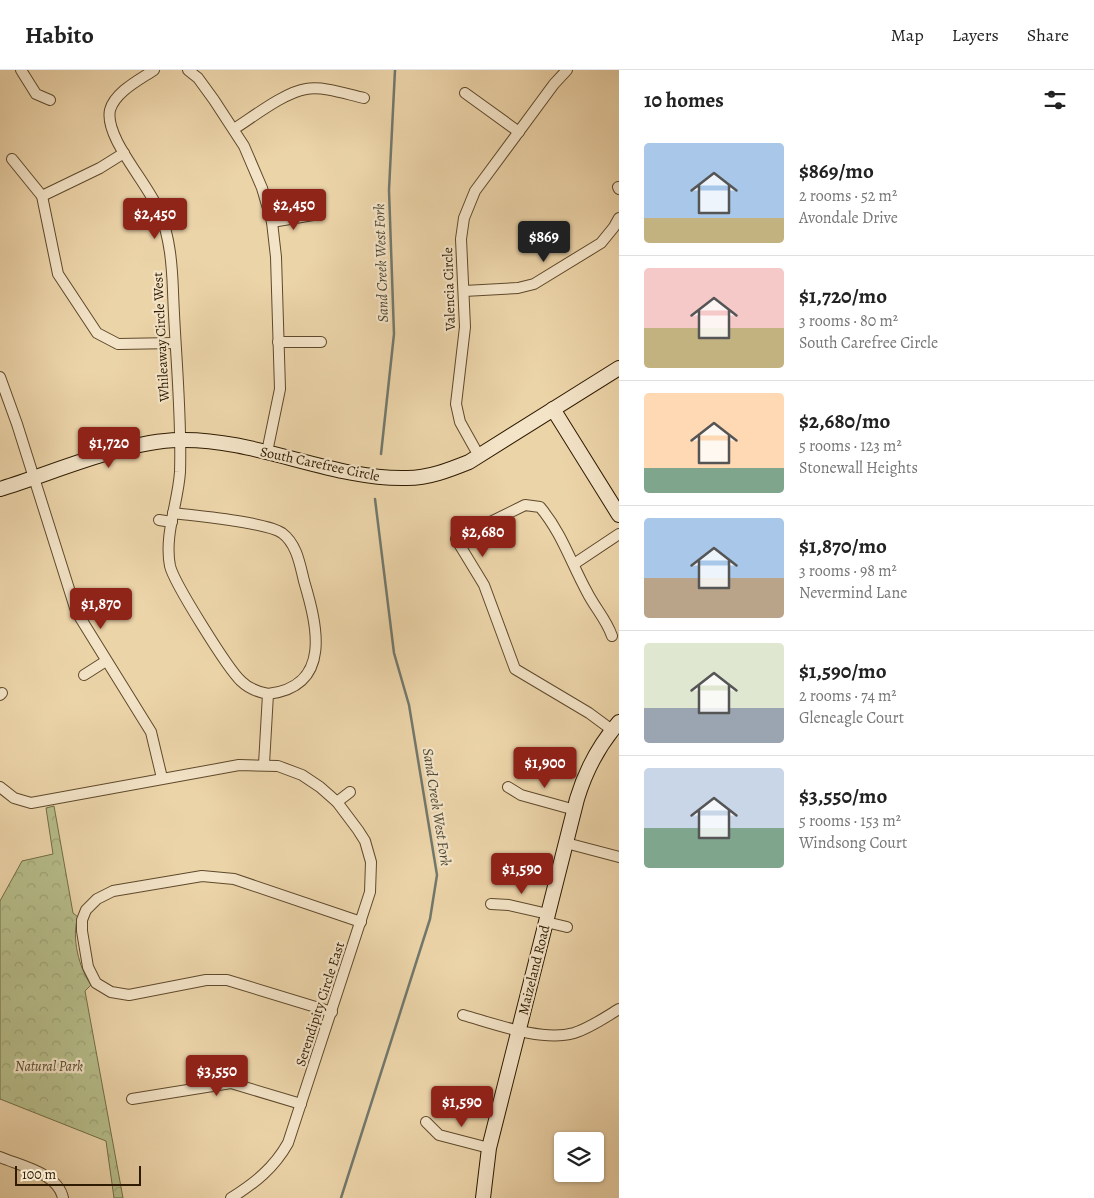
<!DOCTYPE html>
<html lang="en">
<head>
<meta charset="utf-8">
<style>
  body { margin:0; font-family:Alegreya,serif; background:#f2f2f2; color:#222; height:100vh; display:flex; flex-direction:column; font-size:19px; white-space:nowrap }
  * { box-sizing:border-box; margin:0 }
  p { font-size:16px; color:#767676 }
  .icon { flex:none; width:28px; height:28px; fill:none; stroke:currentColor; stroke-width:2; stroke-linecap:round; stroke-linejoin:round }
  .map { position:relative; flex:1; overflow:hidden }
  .panel { display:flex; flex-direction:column; background:#fff; width:475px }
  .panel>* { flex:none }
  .controls { position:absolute; left:554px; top:1062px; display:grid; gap:10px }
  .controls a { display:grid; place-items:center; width:50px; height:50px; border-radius:5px; background:#fff; box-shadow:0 1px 4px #0004; font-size:25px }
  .scale { position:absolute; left:15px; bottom:12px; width:126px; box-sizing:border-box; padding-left:5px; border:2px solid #2e1b01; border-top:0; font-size:14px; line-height:18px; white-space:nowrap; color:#2e1b01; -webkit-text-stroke:4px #f3e3c7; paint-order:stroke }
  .price { position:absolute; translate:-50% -42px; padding:0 11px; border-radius:5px; background:#8f2418; color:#fff; font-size:16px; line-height:32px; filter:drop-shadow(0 1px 2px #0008) }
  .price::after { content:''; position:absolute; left:50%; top:30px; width:15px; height:11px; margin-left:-8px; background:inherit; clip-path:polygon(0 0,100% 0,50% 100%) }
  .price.selected { background:#222; color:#fff }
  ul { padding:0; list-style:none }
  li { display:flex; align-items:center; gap:15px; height:125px; padding:0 25px }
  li+li { border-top:1px solid #e0e0e0 }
  li span { display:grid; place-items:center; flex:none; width:140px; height:100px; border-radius:5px; color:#555 }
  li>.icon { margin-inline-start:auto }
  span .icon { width:60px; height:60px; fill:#fffc; stroke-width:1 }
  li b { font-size:21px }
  h2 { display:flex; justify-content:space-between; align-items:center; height:60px; padding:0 25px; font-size:21px }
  header { display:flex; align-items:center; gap:30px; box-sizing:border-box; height:70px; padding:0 25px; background:#fff; border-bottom:1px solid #e0e0e0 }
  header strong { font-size:24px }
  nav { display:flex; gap:28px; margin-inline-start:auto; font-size:18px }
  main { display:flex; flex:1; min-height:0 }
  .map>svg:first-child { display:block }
  .park { fill:url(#park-crowns); stroke:#726c46 }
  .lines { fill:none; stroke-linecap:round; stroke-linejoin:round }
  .stream { stroke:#71786c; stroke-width:2.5 }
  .minor-casing { stroke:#5e492b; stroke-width:12 }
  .secondary-casing { stroke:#2e1b01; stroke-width:16 }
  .minor { stroke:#f3e3c7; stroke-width:10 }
  .secondary { stroke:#f3e3c7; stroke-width:14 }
  .labels { text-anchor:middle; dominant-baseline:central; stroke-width:4.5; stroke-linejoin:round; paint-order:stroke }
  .street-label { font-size:14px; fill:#2e1b01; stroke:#f3e3c7 }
  .park-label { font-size:14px; font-style:italic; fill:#574c2a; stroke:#f3e3c7 }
  .water-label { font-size:15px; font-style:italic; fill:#4f4a36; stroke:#f3e3c7 }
</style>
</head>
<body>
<header>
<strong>Habito</strong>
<nav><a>Map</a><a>Layers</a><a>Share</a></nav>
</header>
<main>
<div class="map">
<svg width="619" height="1128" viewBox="0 0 619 1128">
  <defs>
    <pattern id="park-crowns" width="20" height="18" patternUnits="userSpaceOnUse" patternTransform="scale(1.25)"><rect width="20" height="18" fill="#b6bd8a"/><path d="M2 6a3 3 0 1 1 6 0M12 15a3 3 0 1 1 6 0" fill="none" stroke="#9da275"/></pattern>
  </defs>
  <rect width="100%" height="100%" fill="#ecd4a9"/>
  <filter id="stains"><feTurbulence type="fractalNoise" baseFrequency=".004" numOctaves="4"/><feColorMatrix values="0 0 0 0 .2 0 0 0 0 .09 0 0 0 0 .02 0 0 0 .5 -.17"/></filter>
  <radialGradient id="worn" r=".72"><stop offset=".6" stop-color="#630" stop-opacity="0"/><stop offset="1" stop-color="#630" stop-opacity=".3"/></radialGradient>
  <path class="park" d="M54 736 73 843 78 847C71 867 79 898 91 915L85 921 123 1128H114L106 1071 0 1029V831L22 791 53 784 46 738Z"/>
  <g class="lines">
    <g class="stream">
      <path d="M381 384 394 264 389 120 395 0"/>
      <path d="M341 1128 430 849 437 805 409 635 394 583 375 429"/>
    </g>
    <g class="minor-casing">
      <g id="minor">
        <path d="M21 0 36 24 50 30"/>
        <path d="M154 0C139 10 115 22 110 40 104 68 149 114 160 143 170 168 172 195 173 221 175 281 182 343 180 402 178 433 164 465 170 496 174 513 228 599 241 611 249 619 258 622 268 624L264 694"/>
        <path d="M188 0 198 8 214 30 244 76 262 118 272 152 276 187 280 319 267 382"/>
        <path d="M465 23 519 62"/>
        <path d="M234 59C253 47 285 22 306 19 324 16 346 24 364 28"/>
        <path d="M12 89 42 126 58 204 97 263 118 274 175 273"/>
        <path d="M618 117 619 119"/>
        <path d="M42 126 100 98 124 83"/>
        <path d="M272 152 313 145"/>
        <path d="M464 221 518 218 534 214 601 173 614 157 619 148"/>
        <path d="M278 272H321"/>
        <path d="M0 307 17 354 76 541 151 662 162 708"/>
        <path d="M479 386 460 352 456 334 465 257 461 169 464 148 475 121 554 14 567 0"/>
        <path d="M173 443C196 446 266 452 282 463 297 474 300 495 304 511 317 555 333 616 268 624"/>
        <path d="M159 450 172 452"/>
        <path d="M574 494 619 464"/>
        <path d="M84 605 106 591"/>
        <path d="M0 625 2 623"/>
        <path d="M612 660 589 643 515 599 484 515 456 469 525 435 540 437C562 463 571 493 587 522 595 538 606 549 612 566"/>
        <path d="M0 717 14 728 31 733 239 695 278 696 302 705 320 717 337 732 358 760 365 771 371 792 370 822 288 1073C274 1098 255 1113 231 1128"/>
        <path d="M508 717 521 725 575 740"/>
        <path d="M337 732 350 722"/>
        <path d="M566 773 619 787"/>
        <path d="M491 834 509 835 548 844"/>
        <path d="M546 852 567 857"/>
        <path d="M332 942 227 910H206L129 925 111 922 96 913 88 897 82 861V850L86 840 97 829 113 821 202 806 234 809 361 852"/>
        <path d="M463 945C495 954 542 972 574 963 590 958 604 948 619 939"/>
        <path d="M132 1029 231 1013 301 1034"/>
        <path d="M426 1052 439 1065 489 1078"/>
        <path d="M0 1087C21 1096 58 1103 63 1128"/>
      </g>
    </g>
    <g class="secondary-casing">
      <g id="secondary">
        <path d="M553 339 619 445"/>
        <path d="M0 419C53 403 124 371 179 370 256 368 332 410 407 408 429 408 449 400 469 392L619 298"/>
        <path d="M483 1128 489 1078 577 729C586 699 599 675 619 652"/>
      </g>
    </g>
    <use href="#minor" class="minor"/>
    <use href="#secondary" class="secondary"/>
  </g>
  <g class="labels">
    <g class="street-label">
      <text transform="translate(449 219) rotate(-92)">Valencia Circle</text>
      <text transform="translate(161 267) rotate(-93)">Whileaway Circle West</text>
      <text transform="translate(320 394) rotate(12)">South Carefree Circle</text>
      <text transform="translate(534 900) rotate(-76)">Maizeland Road</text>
      <text transform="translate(320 934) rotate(-72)">Serendipity Circle East</text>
    </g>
    <g class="park-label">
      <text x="49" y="996">Natural Park</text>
    </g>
    <g class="water-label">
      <text transform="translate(381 193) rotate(-92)">Sand Creek West Fork</text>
      <text transform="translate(437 737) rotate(81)">Sand Creek West Fork</text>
    </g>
  </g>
  <rect width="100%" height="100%" filter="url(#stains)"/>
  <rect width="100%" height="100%" fill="url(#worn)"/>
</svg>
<div class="controls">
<a><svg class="icon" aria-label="layers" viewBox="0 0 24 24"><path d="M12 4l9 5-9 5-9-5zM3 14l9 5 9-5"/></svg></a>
</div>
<div class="scale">100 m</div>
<b class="price" style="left:294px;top:161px">$2,450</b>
<b class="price" style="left:155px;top:170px">$2,450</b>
<b class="price selected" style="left:544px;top:193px">$869</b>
<b class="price" style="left:109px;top:399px">$1,720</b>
<b class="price" style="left:483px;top:488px">$2,680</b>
<b class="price" style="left:101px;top:560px">$1,870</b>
<b class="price" style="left:545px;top:719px">$1,900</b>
<b class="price" style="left:522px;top:825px">$1,590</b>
<b class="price" style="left:217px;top:1027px">$3,550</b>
<b class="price" style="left:462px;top:1058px">$1,590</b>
</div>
<section class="panel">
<h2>10 homes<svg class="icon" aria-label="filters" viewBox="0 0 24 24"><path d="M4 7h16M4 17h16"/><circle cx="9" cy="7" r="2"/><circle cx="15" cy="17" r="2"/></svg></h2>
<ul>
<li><span style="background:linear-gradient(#a9c7e8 75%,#c2b280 0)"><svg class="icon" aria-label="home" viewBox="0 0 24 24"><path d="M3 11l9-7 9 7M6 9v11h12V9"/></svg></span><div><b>$869/mo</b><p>2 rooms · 52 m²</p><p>Avondale Drive</p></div></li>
<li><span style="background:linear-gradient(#f6c9c9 60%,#c2b280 0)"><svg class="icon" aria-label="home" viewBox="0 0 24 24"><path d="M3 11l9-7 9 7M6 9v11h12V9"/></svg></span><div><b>$1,720/mo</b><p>3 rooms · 80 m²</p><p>South Carefree Circle</p></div></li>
<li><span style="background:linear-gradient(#ffd9b3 75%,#7fa58c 0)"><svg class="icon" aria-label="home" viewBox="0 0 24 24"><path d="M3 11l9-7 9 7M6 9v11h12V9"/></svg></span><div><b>$2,680/mo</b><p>5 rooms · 123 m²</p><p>Stonewall Heights</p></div></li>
<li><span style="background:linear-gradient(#a9c7e8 60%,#b9a48a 0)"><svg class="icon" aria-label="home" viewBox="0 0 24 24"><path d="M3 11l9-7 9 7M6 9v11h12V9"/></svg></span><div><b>$1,870/mo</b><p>3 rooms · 98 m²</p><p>Nevermind Lane</p></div></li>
<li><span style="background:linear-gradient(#dfe7d0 65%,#9aa5b1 0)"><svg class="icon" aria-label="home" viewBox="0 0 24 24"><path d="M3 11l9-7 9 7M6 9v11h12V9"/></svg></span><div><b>$1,590/mo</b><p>2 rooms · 74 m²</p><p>Gleneagle Court</p></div></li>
<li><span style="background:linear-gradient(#c9d6e8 60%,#7fa58c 0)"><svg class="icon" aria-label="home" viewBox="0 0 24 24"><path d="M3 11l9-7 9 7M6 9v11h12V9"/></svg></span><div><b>$3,550/mo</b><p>5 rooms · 153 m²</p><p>Windsong Court</p></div></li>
</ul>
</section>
</main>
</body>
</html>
